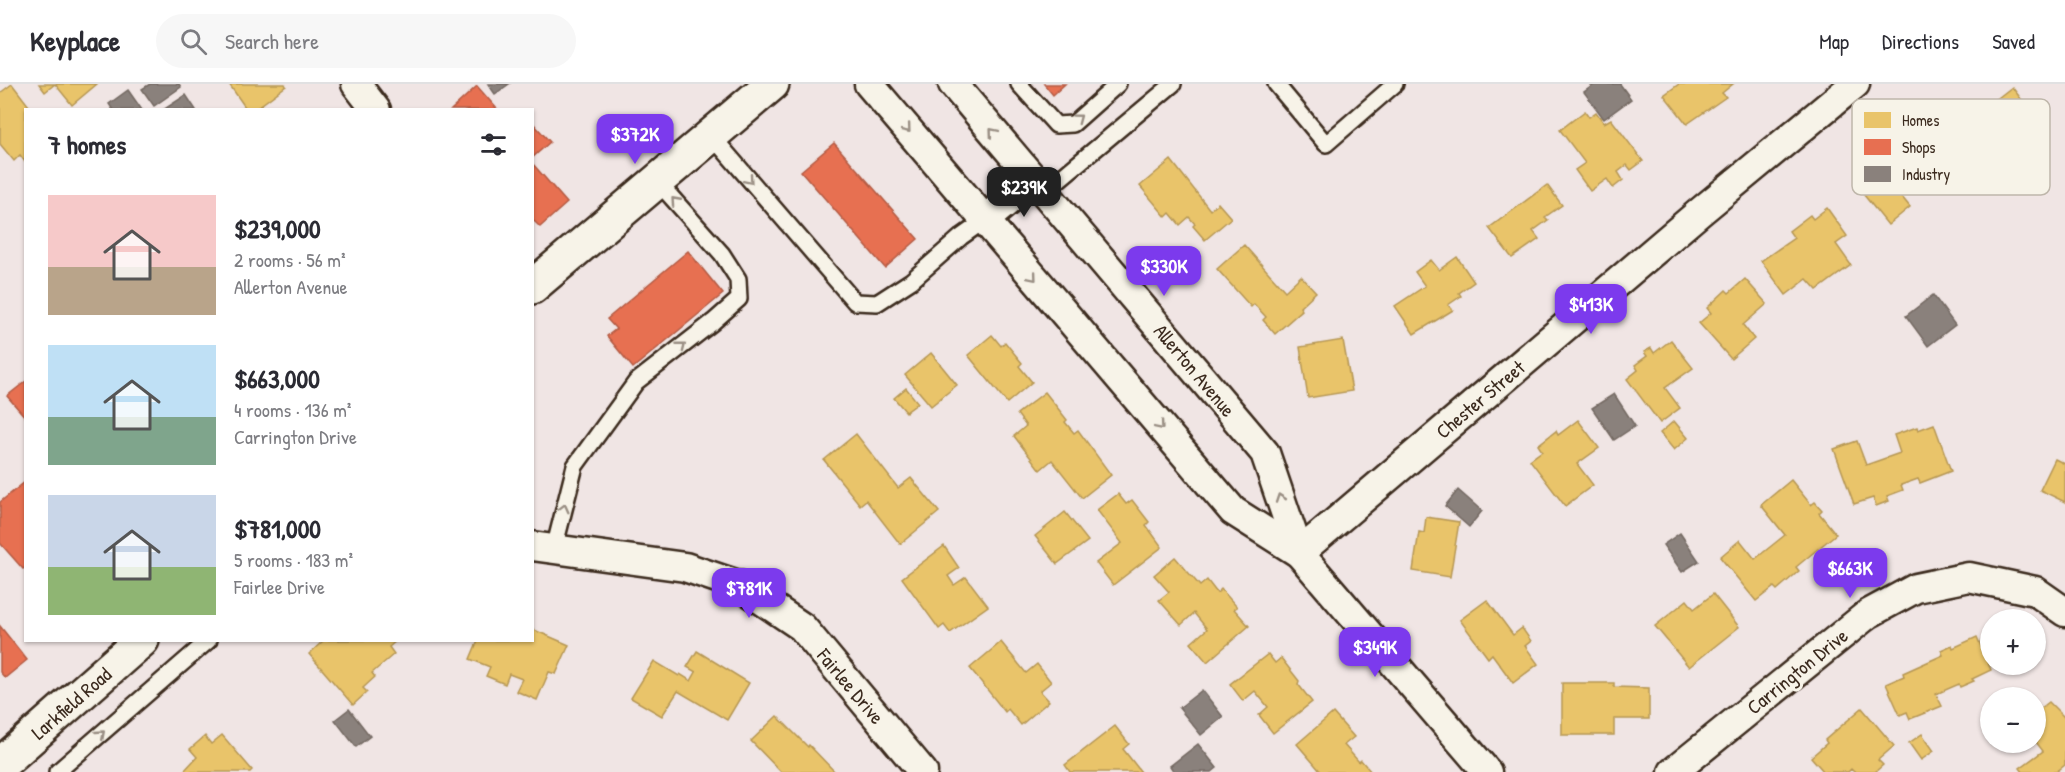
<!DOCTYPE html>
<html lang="en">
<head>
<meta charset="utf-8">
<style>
  body { margin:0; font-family:"Patrick Hand",sans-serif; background:#f7f7f7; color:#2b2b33; height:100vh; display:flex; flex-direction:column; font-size:22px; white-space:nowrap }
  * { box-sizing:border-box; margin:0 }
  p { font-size:20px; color:#7c7c81 }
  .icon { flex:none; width:33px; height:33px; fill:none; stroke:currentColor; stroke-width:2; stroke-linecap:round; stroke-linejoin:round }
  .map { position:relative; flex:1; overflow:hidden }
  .details { position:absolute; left:24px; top:24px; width:510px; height:534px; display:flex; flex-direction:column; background:#fff; border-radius:0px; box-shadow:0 2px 4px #0004 }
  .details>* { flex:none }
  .controls { position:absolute; left:1980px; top:525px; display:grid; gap:12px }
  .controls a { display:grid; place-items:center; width:66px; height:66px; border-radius:50%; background:#fff; box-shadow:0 2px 4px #0004; font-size:30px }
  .price { position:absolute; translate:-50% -51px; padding:0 14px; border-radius:12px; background:#7c3aed; color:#fff; font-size:20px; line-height:39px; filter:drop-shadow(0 2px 3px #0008) }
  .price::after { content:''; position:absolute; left:50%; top:36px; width:18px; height:14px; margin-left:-9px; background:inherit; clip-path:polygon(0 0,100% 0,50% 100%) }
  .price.current { background:#222; color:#fff }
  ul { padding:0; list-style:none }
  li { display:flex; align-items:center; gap:18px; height:150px; padding:0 24px }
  li span { display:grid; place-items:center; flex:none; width:168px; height:120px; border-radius:0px; color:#555 }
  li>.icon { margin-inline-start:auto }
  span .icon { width:72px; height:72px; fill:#fffc; stroke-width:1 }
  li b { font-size:26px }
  h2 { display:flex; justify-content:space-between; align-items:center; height:72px; padding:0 24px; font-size:26px }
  header { display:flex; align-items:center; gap:36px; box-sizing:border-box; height:84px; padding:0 30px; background:#fff; border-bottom:2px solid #e1e1e2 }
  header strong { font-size:28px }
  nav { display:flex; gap:33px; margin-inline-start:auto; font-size:21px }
  .search { width:420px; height:54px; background:#f7f7f7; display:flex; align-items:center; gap:15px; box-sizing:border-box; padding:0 21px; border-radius:33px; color:#7c7c81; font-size:22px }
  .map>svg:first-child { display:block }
  .homes { fill:#e9c46a; stroke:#b59653; stroke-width:1.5 }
  .shops { fill:#e76f51; stroke:#b35a42; stroke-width:1.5 }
  .industry { fill:#8a817c; stroke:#726760; stroke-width:1.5 }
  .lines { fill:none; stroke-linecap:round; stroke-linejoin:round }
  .service-casing { stroke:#3b2a1e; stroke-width:20 }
  .minor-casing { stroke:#3b2a1e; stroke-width:33 }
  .secondary-casing { stroke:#3b2a1e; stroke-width:38 }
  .service { stroke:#f7f3e8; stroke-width:15 }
  .minor { stroke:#f7f3e8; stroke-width:28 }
  .secondary { stroke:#f7f3e8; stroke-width:33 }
  .oneway { stroke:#998e83 }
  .labels { text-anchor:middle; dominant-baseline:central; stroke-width:6; stroke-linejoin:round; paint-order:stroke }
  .street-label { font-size:20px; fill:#3b2a1e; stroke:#f7f3e8 }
  .key { fill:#f7f3e8; stroke:#bfb7ab; stroke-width:1.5 }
  .key-label { font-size:16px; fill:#3b2a1e }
</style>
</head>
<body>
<header>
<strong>Keyplace</strong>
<div class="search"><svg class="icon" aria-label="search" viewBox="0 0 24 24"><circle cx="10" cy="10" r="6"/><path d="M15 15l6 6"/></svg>Search here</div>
<nav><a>Map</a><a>Directions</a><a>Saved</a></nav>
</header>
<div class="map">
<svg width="2065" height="688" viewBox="0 0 2065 688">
  <rect width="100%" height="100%" fill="#f0e5e4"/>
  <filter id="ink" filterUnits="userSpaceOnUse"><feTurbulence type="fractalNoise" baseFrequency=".0167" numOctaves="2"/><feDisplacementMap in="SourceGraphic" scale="12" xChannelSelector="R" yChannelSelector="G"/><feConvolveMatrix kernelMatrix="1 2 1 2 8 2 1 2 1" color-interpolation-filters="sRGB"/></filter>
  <g filter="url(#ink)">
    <g class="homes">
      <path d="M12 0 32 26H26L25 78 20 71 14 77 0 60V9Z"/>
      <path d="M39 0H97L72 21 55 0 45 8Z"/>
      <path d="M229 0H285L286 2 254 26H247Z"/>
      <path d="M1679 0H1733L1722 9 1726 13 1687 40 1664 11Z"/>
      <path d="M2012 3 2035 33 1980 76 1957 46Z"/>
      <path d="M1585 27 1589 33 1596 28 1604 39 1611 35 1643 77 1631 86 1627 81 1618 88 1623 96 1613 104 1607 95 1590 107 1575 86 1585 79 1560 46Z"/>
      <path d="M1925 42 1945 69 1897 107 1910 123 1888 141 1864 111 1883 96 1876 88 1888 78 1882 71 1904 54 1907 57Z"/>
      <path d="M1171 76 1210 126 1218 119 1231 134 1205 156 1193 142 1195 140 1189 133 1180 141 1170 129 1166 133 1140 102Z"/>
      <path d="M1547 101 1562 121 1545 133 1548 136 1533 147 1539 155 1512 174 1489 144Z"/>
      <path d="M1827 124 1847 152 1836 160 1851 181 1817 206 1807 195 1786 211 1761 177 1794 154 1789 147 1810 131 1813 135Z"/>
      <path d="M1244 161 1285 207 1301 192 1316 208 1300 223 1302 226 1275 250 1263 236 1266 233 1254 220 1251 223 1217 185Z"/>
      <path d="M1457 173 1474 198 1459 209 1461 212 1448 221 1453 226 1414 250 1395 222 1425 202 1415 188 1431 176 1439 186Z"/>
      <path d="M1745 195 1767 220 1743 241 1754 255 1731 275 1699 239 1711 229 1707 224 1726 206 1729 209Z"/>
      <path d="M992 251 1001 262 1005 258 1022 279 1019 282 1032 298 1007 319 968 271Z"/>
      <path d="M1343 256 1352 307 1308 314 1300 263Z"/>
      <path d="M1671 256 1693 284 1665 304 1680 324 1660 339 1627 295 1638 286 1635 281 1647 272 1644 268 1651 264 1654 269Z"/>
      <path d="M931 269 957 301 931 322 905 291Z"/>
      <path d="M906 304 918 319 906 328 894 314Z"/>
      <path d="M1045 308 1067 336 1065 338 1074 349 1078 346 1111 391 1082 414 1052 376 1040 386 1014 352 1026 342 1017 330Z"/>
      <path d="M1578 336 1599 364 1577 380 1593 401 1565 422 1530 376 1542 367 1538 361 1556 347 1558 351Z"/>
      <path d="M1674 337 1688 354 1674 366 1660 349Z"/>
      <path d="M1934 340 1951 387 1920 399 1918 395 1901 401 1903 406 1887 412 1889 417 1876 422 1873 414 1854 420 1834 365 1857 357 1866 381 1900 369 1894 351 1917 343 1918 346Z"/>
      <path d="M856 350 898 404 911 394 939 428 900 460 866 416 860 421 824 376Z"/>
      <path d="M2055 375 2065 380V418L2040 406Z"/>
      <path d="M1791 396 1811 421 1815 418 1822 426 1819 429 1836 450 1796 483 1799 487 1777 506 1774 503 1756 517 1720 473 1740 456 1755 475 1785 451 1761 421Z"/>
      <path d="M1118 410 1126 420 1132 416 1149 438 1146 441 1162 463 1113 501 1096 479 1122 459 1097 426Z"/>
      <path d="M1065 428 1088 457 1057 480 1035 452Z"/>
      <path d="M1426 433 1459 438 1450 493 1413 487 1419 448 1424 449Z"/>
      <path d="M944 462 959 484 948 492 954 501 966 493 988 522 950 549 944 541 939 545 902 494Z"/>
      <path d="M1175 473 1200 502 1207 496 1217 509 1221 505 1237 523 1234 525 1249 542 1207 578 1191 559 1207 545 1194 529 1181 541 1159 516 1169 508 1154 491Z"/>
      <path d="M1713 510 1739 543 1689 583 1655 542 1687 516 1694 525Z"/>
      <path d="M1487 516 1513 551 1522 544 1531 557 1525 562 1538 580 1513 599 1492 570 1488 574 1460 536Z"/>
      <path d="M532 545 569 561 556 590 549 588 537 616 516 607 522 595 509 590 505 600 486 592 490 583 470 575 478 556H532Z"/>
      <path d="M1977 553 1991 586 1972 595 1974 597 1960 603 1959 600 1936 610 1942 622 1910 635 1907 628 1900 631 1886 600 1904 592 1903 589 1943 571 1941 566 1952 561 1953 564Z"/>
      <path d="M324 556H397L389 563 394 570 372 589 375 593 363 604 367 608 353 621 309 570Z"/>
      <path d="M1001 558 1026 589 1037 580 1051 598 1040 607 1049 617 1021 641 1008 625 1005 628 970 584Z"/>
      <path d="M697 567 749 599 727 636 678 607 662 632 631 614 654 577 679 592 680 590 691 597 696 588 687 583Z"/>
      <path d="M1268 570 1275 579 1281 574 1299 597 1298 600 1312 618 1273 649 1259 631 1268 623 1255 607 1243 617 1230 600Z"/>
      <path d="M1562 599H1614V603L1649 604V635H1614V651H1562Z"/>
      <path d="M2049 618 2065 634V681L2056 688H2023L2020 684 2043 667 2036 658V628Z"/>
      <path d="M1862 624 1894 662 1878 676 1883 681 1875 688H1854L1851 685 1848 688H1824L1811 673 1827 659 1825 656Z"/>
      <path d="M1333 629 1354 653 1344 661 1359 678 1361 676 1371 688H1321L1297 660Z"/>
      <path d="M777 632 808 663 809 661 835 688H781L751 657Z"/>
      <path d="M1115 642 1129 660 1123 665 1141 688H1070L1065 681Z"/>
      <path d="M1922 650 1934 667 1921 676 1909 659Z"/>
      <path d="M222 651 252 686 250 688H183L197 673 190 665 205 652 211 660Z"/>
    </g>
    <g class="shops">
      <path d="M1044 0H1065L1053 11Z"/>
      <path d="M477 2 498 26H451Z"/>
      <path d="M532 38 550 58 532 74Z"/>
      <path d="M834 59 918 155 885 184 801 87Z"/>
      <path d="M532 79 567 119 540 143 532 135Z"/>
      <path d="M688 167 723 210 633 284 607 252 616 245 607 235Z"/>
      <path d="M26 297V334L7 312Z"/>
      <path d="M26 397V483L23 485 0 459V418Z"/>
      <path d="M0 542 27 576 5 594 0 588Z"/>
    </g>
    <g class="industry">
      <path d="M150 0H179L181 3 154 22 142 5Z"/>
      <path d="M488 0H509L495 10Z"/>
      <path d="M1595 0H1620L1631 15 1604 35 1584 8Z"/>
      <path d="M128 6 142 26H113L109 20Z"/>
      <path d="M186 11 196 26H163Z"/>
      <path d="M1933 211 1955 241 1928 262 1906 232Z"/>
      <path d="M1614 310 1635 342 1614 356 1592 324Z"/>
      <path d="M1458 406 1482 427 1469 443 1445 422Z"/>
      <path d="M1680 449 1699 477 1682 488 1663 461Z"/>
      <path d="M1202 606 1223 633 1201 651 1179 624Z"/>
      <path d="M349 625 370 652 356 663 335 636Z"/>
      <path d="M1198 660 1217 684 1212 688H1174L1170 682Z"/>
    </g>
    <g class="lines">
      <g class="service-casing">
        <g id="service">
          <path d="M1019 0 1056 41 1073 40 1118 0"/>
          <path d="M1276 0 1326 60 1395 0"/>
          <path d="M711 51 855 218 877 219 911 197 961 153 985 136"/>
          <path d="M1044 108 1173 0"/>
          <path d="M554 465 575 382 636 298 713 238 739 215 738 195 722 170 657 97"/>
          <path d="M57 688 209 556"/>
        </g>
      </g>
      <g class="minor-casing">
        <g id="minor">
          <path d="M356 0 376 26"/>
          <path d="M869 0 1233 427 1299 469 1487 688"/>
          <path d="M953 0 1265 369 1299 469"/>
          <path d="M985 136 1033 96"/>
          <path d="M532 462 685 483 741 502 802 543 923 688"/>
          <path d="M1299 469 1700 128 1855 0"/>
          <path d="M1673 688 1868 530 1916 504 1969 493 2035 507 2065 528"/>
        </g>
      </g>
      <g class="secondary-casing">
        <g id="secondary">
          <path d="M532 203 772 0"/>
          <path d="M0 681 142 556"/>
        </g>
      </g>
      <use href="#service" class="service"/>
      <use href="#minor" class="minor"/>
      <use href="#secondary" class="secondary"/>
    </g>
    <defs><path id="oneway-chevron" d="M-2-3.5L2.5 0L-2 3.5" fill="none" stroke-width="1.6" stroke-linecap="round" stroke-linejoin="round" transform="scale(1.5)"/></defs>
    <g class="oneway">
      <use href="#oneway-chevron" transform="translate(1078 34) rotate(-37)"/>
      <use href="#oneway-chevron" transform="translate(907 45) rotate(50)"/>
      <use href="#oneway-chevron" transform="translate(993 48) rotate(-130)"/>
      <use href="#oneway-chevron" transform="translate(749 96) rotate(49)"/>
      <use href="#oneway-chevron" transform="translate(675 117) rotate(-132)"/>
      <use href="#oneway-chevron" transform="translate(1033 193) rotate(50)"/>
      <use href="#oneway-chevron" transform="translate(682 262) rotate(-38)"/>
      <use href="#oneway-chevron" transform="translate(1160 342) rotate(50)"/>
      <use href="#oneway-chevron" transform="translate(1280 414) rotate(-109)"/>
      <use href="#oneway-chevron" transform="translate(564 424) rotate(-76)"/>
      <use href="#oneway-chevron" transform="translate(101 650) rotate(-41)"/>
    </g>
  </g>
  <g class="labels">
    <g class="street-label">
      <text transform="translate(1195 286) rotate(50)">Allerton Avenue</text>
      <text transform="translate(1480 315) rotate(-40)">Chester Street</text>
      <text transform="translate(1797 587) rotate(-39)">Carrington Drive</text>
      <text transform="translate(851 602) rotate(50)">Fairlee Drive</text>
      <text transform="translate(71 619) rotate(-41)">Larkfield Road</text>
    </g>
  </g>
  <rect x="1852" y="15" width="198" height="96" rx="9" class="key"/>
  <rect x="1864" y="28" width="27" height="16" fill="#e9c46a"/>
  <rect x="1864" y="55" width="27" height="16" fill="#e76f51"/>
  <rect x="1864" y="82" width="27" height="16" fill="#8a817c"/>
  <g class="key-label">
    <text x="1902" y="42">Homes</text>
    <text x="1902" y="69">Shops</text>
    <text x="1902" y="96">Industry</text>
  </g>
</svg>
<div class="controls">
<a>+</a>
<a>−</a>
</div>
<b class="price" style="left:635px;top:81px">$372K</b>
<b class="price current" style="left:1024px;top:134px">$239K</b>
<b class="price" style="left:1164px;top:213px">$330K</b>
<b class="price" style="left:1591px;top:251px">$413K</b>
<b class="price" style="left:1850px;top:515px">$663K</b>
<b class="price" style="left:749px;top:535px">$781K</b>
<b class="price" style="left:1375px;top:594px">$349K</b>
<section class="details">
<h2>7 homes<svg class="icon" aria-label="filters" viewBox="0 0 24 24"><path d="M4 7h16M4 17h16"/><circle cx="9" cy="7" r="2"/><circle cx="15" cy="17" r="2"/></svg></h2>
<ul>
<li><span style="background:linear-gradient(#f6c9c9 60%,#b9a48a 0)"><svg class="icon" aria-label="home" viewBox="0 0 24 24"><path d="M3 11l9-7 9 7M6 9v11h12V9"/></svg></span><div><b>$239,000</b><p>2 rooms · 56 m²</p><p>Allerton Avenue</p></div></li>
<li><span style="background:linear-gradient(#bfe0f5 60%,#7fa58c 0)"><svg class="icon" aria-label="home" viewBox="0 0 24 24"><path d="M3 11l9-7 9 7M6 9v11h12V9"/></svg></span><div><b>$663,000</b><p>4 rooms · 136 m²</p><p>Carrington Drive</p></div></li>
<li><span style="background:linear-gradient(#c9d6e8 60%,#8fb573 0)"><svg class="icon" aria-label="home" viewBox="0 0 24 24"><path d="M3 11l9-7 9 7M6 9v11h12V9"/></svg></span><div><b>$781,000</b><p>5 rooms · 183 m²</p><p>Fairlee Drive</p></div></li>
</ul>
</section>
</div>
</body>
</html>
